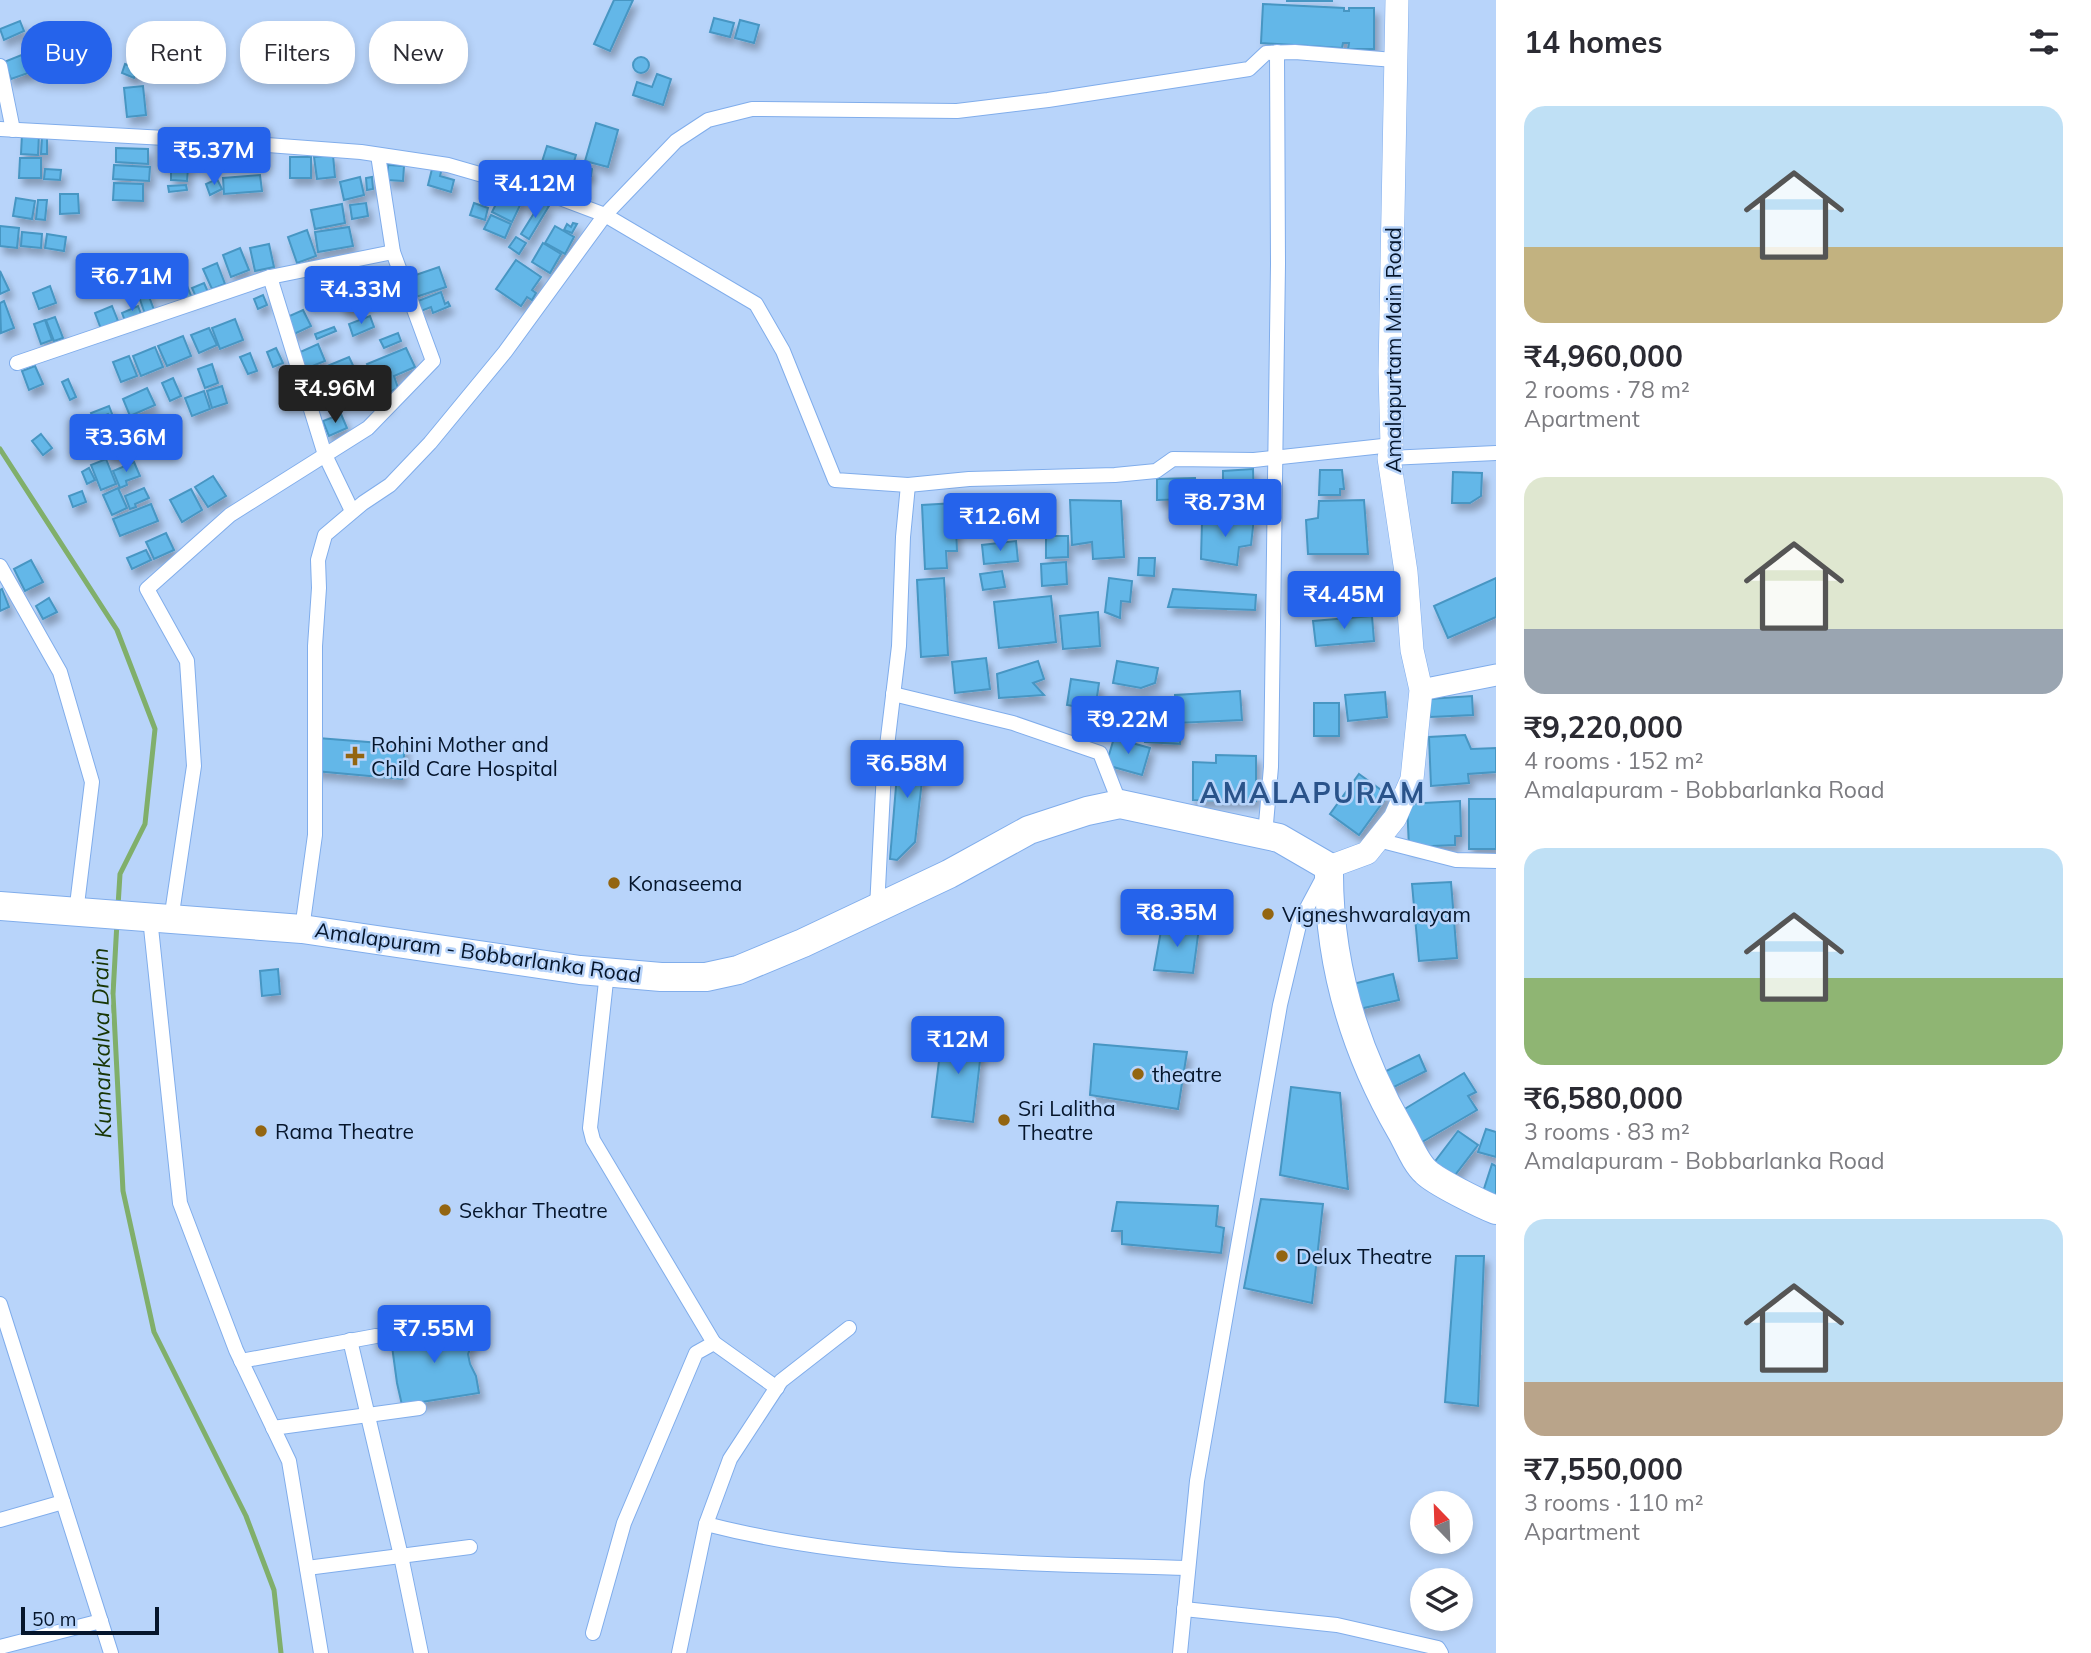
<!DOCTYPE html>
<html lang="en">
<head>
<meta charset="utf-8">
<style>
  body { margin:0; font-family:Mulish,sans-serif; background:#f7f7f7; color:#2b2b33; height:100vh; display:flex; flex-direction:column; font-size:26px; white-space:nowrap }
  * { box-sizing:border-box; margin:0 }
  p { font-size:23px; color:#7c7c81 }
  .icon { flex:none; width:38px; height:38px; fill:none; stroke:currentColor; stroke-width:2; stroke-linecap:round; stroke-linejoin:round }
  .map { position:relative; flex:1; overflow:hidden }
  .drawer { display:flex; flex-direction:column; background:#fff; width:595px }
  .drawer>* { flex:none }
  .top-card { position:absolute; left:21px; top:21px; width:665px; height:63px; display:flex; gap:14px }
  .needle { width:46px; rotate:337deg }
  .fabs { position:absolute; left:1410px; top:1491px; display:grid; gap:14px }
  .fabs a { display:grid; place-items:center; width:63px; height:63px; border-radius:50%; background:#fff; box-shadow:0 4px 10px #0003; font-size:35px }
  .scale { position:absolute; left:21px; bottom:18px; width:138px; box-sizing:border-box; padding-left:7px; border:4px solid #05152b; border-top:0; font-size:19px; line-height:24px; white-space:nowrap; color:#05152b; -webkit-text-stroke:5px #b8d4fa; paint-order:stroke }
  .price { position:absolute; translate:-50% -60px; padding:0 16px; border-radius:7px; background:#2563eb; color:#fff; font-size:23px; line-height:46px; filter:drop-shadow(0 2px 4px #0008) }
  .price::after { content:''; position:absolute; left:50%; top:42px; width:21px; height:16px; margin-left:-10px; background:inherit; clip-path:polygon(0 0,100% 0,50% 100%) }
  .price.current { background:#222; color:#fff }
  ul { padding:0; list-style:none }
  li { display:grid; align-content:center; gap:14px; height:371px; padding:0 28px }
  li span { display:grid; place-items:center; height:217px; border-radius:21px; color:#555 }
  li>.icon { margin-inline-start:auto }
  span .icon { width:126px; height:126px; fill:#fffc; stroke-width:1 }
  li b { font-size:30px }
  h2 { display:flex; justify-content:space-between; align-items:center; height:84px; padding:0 28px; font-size:30px }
  .pill { padding:0 24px; border-radius:28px; background:#fff; box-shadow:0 4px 10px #0003; font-size:24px; line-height:63px }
  .pill.current { background:#2563eb; color:#fff }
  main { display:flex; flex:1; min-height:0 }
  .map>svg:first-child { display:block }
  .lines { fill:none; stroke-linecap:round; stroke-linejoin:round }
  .stream { stroke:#80af6b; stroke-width:5 }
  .building { fill:#64b7e8; stroke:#4796c3; stroke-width:2; filter:url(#shadow) }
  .street-casing { stroke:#80adeb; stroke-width:16 }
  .secondary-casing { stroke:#80adeb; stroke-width:23 }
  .primary-casing { stroke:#80adeb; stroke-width:24 }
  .highway-casing { stroke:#80adeb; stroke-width:30 }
  .street { stroke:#fff; stroke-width:14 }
  .secondary { stroke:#fff; stroke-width:21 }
  .primary { stroke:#fff; stroke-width:23 }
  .highway { stroke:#fff; stroke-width:28 }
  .poi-dot { fill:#936511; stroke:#b8d4fa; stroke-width:2.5 }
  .labels { text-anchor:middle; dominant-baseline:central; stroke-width:5; stroke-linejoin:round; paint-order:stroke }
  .street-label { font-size:21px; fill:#05152b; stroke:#b8d4fa }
  .poi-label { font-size:21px; fill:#05152b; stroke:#b8d4fa; text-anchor:start }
  .water-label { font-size:23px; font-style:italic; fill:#183605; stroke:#b8d4fa }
  .district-label { font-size:28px; font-weight:bold; letter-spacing:2px; fill:#2a538a; stroke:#b8d4fa }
</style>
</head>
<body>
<main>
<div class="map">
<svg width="1496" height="1653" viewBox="0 0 1496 1653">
  <defs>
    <filter id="shadow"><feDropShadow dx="4" dy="7" stdDeviation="3.5" flood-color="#0004"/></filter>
  </defs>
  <rect width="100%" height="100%" fill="#b8d4fa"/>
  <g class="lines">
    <g class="stream">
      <path d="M0 449 117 630 155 729 145 824 120 874 118 906"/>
      <path d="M117 922 113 994 123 1191 154 1332 246 1516 274 1590 281 1653"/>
    </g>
  </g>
  <g class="building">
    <path d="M614 0H633L610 51 594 44Z"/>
    <rect x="1287" y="0" width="45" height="1"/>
    <path d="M1263 4 1344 8V11H1349V8H1374V49H1348L1349 43H1343L1342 48 1261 43Z"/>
    <path d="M714 18 734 23 730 37 710 32Z"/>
    <path d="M740 20 759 25 754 43 735 38Z"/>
    <path d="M20 21 24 31 4 40 0 29Z"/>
    <path d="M24 54 31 72 11 79 4 62Z"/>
    <circle cx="641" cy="65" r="8"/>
    <path d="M125 64 137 69 134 78 122 73Z"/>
    <path d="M657 74 671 79 663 105 633 95 637 82 652 87Z"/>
    <path d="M143 86 146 115 127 117 124 88Z"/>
    <path d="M596 123 618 130 608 167 585 161Z"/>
    <path d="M22 134H39L38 155 21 154Z"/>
    <path d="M42 137H47V154H41Z"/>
    <path d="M170 146 189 147 188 165 169 164Z"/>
    <path d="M547 146 576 155 573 165 592 169 591 176 570 172 568 177 540 168Z"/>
    <path d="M116 148 148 149V164L116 162Z"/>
    <path d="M333 155 335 177 317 179 314 157Z"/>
    <rect x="290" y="157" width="21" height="21"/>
    <path d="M20 158H41V178H19Z"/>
    <path d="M114 165 150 167 149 181 113 179Z"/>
    <path d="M388 165 404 166 403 181 387 180Z"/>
    <path d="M433 165 442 168 440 176 454 180 451 192 428 185Z"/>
    <path d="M45 169 61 170 60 180 44 179Z"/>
    <path d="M171 169H188L187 181 171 180Z"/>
    <path d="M260 175 262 191 224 194 223 178Z"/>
    <path d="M360 177 364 195 344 200 340 182Z"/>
    <path d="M372 177 373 189 367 190 366 178Z"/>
    <path d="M217 179 222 189 210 195 206 184Z"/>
    <path d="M114 183 143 184V201L113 200Z"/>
    <path d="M186 185 187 190 169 192 168 186Z"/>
    <path d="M504 188 524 197 512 222 492 212Z"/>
    <path d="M60 194H78L79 213 60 214Z"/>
    <path d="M16 198 35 201 32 219 13 216Z"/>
    <path d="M38 200H47L45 220 36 219Z"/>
    <path d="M541 202 549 206 529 239 521 234Z"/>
    <path d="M366 203 368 216 352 219 350 205Z"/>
    <path d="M474 203 488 208 485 220 470 215Z"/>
    <path d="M342 204 345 223 315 229 311 210Z"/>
    <path d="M491 215 511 224 505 238 484 229Z"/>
    <path d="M573 223 577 224 572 233 564 230 567 224 571 227Z"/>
    <path d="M0 226 19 228 17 248 0 246Z"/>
    <path d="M555 226 574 237 565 254 545 243Z"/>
    <path d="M349 227 353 246 318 252 315 232Z"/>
    <path d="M307 230 316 256 297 263 288 237Z"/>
    <path d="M22 232 42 234 41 248 21 246Z"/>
    <path d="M47 234 66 237 64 251 45 248Z"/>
    <path d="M516 237 526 243 519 254 509 247Z"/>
    <path d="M543 243 561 254 550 273 532 262Z"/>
    <path d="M269 244 274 267 255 271 250 248Z"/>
    <path d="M240 248 249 270 231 277 223 255Z"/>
    <path d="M516 260 541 277 532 290 536 293 532 300 527 297 521 306 496 289Z"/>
    <path d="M217 263 225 284 212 289 203 269Z"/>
    <path d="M439 267 446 287 416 297 410 277Z"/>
    <path d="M0 271 9 290 0 294Z"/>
    <path d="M376 275 385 295 344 311 336 292Z"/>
    <path d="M204 283 208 292 196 297 192 288Z"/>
    <path d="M50 286 56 303 39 309 33 293Z"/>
    <path d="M187 286 192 298 185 301 180 289Z"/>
    <path d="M147 291 154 310 145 314 138 294Z"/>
    <path d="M441 292 445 304 448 302 450 306 433 313 431 307 421 311 418 301Z"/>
    <path d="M263 295 267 305 258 309 254 299Z"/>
    <path d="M4 301 14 328 1 333 0 303Z"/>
    <path d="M112 306 118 321 101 329 95 313Z"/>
    <path d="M138 306 141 314 125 321 122 313Z"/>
    <path d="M303 310 311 326 292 335 285 318Z"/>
    <path d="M370 316 374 327 353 336 349 324Z"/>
    <path d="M55 317 63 338 54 341 46 320Z"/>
    <path d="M235 319 243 340 220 349 212 328Z"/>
    <path d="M45 320 52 340 41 344 34 324Z"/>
    <path d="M334 327 336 331 317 339 315 334Z"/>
    <path d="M209 328 217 345 199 353 191 335Z"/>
    <path d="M398 333 401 341 384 348 380 340Z"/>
    <path d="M183 336 191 356 167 366 158 346Z"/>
    <path d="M318 344 325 361 305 369 298 353Z"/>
    <path d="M155 347 163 367 141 376 133 356Z"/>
    <path d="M276 348 283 363 273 367 267 352Z"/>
    <path d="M406 348 415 367 394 376 398 388 381 396 367 364Z"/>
    <path d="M250 353 257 371 248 374 240 357Z"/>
    <path d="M129 356 137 376 121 382 113 362Z"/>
    <path d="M349 357 360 380 337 390 327 366Z"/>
    <path d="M212 364 218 383 205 388 198 369Z"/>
    <path d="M35 366 43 384 29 390 22 371Z"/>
    <path d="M330 377 334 389 312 398 307 387Z"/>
    <path d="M173 378 181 396 170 401 162 383Z"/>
    <path d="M68 379 76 397 70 400 62 382Z"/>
    <path d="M222 386 227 403 212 408 207 391Z"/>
    <path d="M147 388 155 405 130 416 123 399Z"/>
    <path d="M204 391 210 409 192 416 185 398Z"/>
    <path d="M109 406 116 424 99 432 96 425 111 419 108 414 94 420 91 413Z"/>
    <path d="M341 414 347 428 329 436 323 421Z"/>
    <path d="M41 434 52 448 43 455 32 441Z"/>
    <path d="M124 439 128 450 109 458 104 447Z"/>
    <path d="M106 459 116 484 101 490 91 465Z"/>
    <path d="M134 462 140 476 126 481 127 485 120 488 113 471Z"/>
    <path d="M89 468 95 480 87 484 82 472Z"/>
    <path d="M1253 469 1254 500H1223V471Z"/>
    <path d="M1320 470H1342L1344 489H1340V495H1319Z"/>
    <path d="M1453 472 1482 473 1481 496 1470 503H1452Z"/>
    <path d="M213 476 226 496 208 507 195 487Z"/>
    <path d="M1195 478V499L1157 500V479Z"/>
    <path d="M118 488 127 508 112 515 103 495Z"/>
    <path d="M144 488 149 498 135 504 136 507 130 509 125 496Z"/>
    <path d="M191 489 202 510 182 522 170 500Z"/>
    <path d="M82 491 86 502 73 507 69 496Z"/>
    <path d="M1019 495 1020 514 1002 515 1001 496Z"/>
    <path d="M1070 500 1121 501 1124 557 1093 559 1092 542 1072 545Z"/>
    <path d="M1364 500 1368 554H1308L1306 520 1318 518 1319 501Z"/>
    <path d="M955 503 957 551H946L947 568 925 569 922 505Z"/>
    <path d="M151 504 158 521 120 536 113 519Z"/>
    <path d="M1254 518 1251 545 1239 547 1237 565 1201 559 1202 521Z"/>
    <path d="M166 533 174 550 154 559 146 542Z"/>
    <path d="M1046 536H1068V557L1046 558Z"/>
    <path d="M1016 541 1018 561 984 564 982 545Z"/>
    <path d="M146 550 151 560 132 569 127 558Z"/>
    <path d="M1139 558H1155L1154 576 1138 575Z"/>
    <path d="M31 560 43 582 25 591 14 569Z"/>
    <path d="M1066 562 1067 584 1042 586 1041 564Z"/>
    <path d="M1002 571 1005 587 983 590 980 574Z"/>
    <path d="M944 578 948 655 921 657 917 580Z"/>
    <path d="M1109 578 1132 581 1130 602 1121 601 1120 618 1105 612Z"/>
    <path d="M1496 578V617L1448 638 1434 606Z"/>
    <path d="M2 589 9 607 0 611V590Z"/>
    <path d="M1173 589 1256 595 1255 610 1168 607Z"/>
    <path d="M1051 596 1056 642 999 648 994 602Z"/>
    <path d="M49 598 57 612 43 619 36 606Z"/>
    <path d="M1098 612 1100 646 1063 649 1060 616Z"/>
    <path d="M1372 616 1374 641 1316 646 1313 621Z"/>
    <path d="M986 658 990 689 955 693 952 662Z"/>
    <path d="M1038 661 1044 679 1033 683 1044 695 999 698 997 674Z"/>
    <path d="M1117 661 1158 668 1155 683 1141 688 1113 683Z"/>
    <path d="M1071 679 1099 683 1095 710 1067 705Z"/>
    <path d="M1240 691 1242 720 1176 723 1175 695Z"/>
    <path d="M1385 692 1387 717 1348 721 1345 695Z"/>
    <path d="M1472 696 1473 715 1430 717 1429 699Z"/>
    <rect x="1314" y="703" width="25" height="33"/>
    <path d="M1146 727 1180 729V744L1145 742Z"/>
    <path d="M1465 735 1471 749 1496 748V772L1468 774 1469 783 1431 786 1429 737Z"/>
    <path d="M318 738 405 745 402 779 315 771Z"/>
    <path d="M1114 738 1150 748 1142 775 1106 765Z"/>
    <path d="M926 745 915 842 897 860 890 859 899 750Z"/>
    <path d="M1216 755 1256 756V801L1193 800V762L1216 763Z"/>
    <path d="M1359 774 1388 795 1359 835 1330 814Z"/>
    <rect x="1469" y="799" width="27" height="50"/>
    <path d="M1460 801 1461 836H1455V845L1409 847 1407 804Z"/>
    <path d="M1451 882 1457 958 1419 961 1412 884Z"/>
    <path d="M1162 925 1199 928 1193 973 1154 970Z"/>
    <path d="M278 969 280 994 262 996 260 971Z"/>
    <path d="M1393 974 1399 1000 1355 1010 1349 985Z"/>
    <path d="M943 1029 983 1034 973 1122 932 1117Z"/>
    <path d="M1094 1044 1187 1052 1178 1109 1090 1095Z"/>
    <path d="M1419 1055 1426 1071 1388 1090 1380 1074Z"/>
    <path d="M1464 1073 1476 1092 1468 1096 1477 1110 1417 1145 1398 1113Z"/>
    <path d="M1291 1087 1340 1093 1348 1189 1280 1175Z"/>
    <path d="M1486 1129 1496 1132V1157L1478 1152Z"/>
    <path d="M1458 1131 1478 1145 1452 1179 1433 1164Z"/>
    <path d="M1492 1164 1496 1166V1200L1482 1195Z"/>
    <path d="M1261 1199 1323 1204 1312 1303 1244 1288Z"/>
    <path d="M1117 1202 1218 1206 1216 1226 1224 1228 1221 1253 1122 1244V1231H1112Z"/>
    <path d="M1456 1256H1484L1478 1406 1445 1402Z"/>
    <path d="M468 1324 473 1342 468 1354 470 1364 476 1376 479 1393 402 1405 397 1383 391 1339Z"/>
  </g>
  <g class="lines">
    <g class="street-casing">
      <g id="street">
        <path d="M0 66 13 130"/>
        <path d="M0 129 202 140 361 152 448 165 552 195 605 215 756 304 783 351 835 480 908 485 969 479 1115 475 1156 471 1173 459 1254 460 1392 445"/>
        <path d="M17 363 270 277"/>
        <path d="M1389 458 1496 453"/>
        <path d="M352 511 325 455 270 277 393 252"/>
        <path d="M0 566 60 672 92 782 76 913"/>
        <path d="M893 694 1013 723 1100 753 1120 804"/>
        <path d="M1265 835 1271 767 1278 264 1277 52"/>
        <path d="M1378 840 1456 860 1496 861"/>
        <path d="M877 908 884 771 899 646 903 537 908 485"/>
        <path d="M150 918 180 1203 236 1350 289 1461 321 1653"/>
        <path d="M171 920 194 766 187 661 147 589 230 515 368 428 433 361 393 252 378 155"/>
        <path d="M302 929 315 835V646L319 588 318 560 325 535 363 503 390 485 430 443 505 352 605 215 676 141 708 120 752 109 957 111 1048 100 1249 69 1266 53 1295 52 1394 60"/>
        <path d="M607 972 590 1128 593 1140 714 1343"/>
        <path d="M0 1304 111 1653"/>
        <path d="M350 1340 401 1556 421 1653"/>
        <path d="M241 1361 376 1336"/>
        <path d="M273 1428 419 1408"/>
        <path d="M0 1520 63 1502"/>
        <path d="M706 1524C861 1564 1029 1563 1188 1568"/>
        <path d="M307 1568 470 1547"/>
        <path d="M1184 1609 1337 1625 1438 1648 1441 1653"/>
        <path d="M593 1633 624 1523 696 1353 714 1343 777 1388"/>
        <path d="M0 1647 101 1621"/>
        <path d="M679 1653 706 1524 730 1459 781 1381 849 1328"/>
        <path d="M1180 1653 1197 1481 1280 1005 1300 921 1324 876"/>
      </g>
    </g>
    <g class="secondary-casing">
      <path id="secondary" d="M1421 690 1496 675"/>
    </g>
    <g class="primary-casing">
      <path id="primary" d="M1329 867 1367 853 1395 818 1412 779 1421 690 1412 650 1406 572 1389 458 1392 445 1390 372 1397 0"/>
    </g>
    <g class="highway-casing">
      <path id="highway" d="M0 906 302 929 580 970 661 977H706L738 970 803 943 949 874 1029 830 1087 811 1120 804 1279 838 1329 867C1328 960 1354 1050 1401 1131 1408 1143 1415 1162 1426 1172 1436 1182 1481 1204 1496 1210"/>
    </g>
    <use href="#street" class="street"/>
    <use href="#secondary" class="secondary"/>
    <use href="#primary" class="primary"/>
    <use href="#highway" class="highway"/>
  </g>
  <g class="poi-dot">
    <path d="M351.5 745.5h7v7h7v7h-7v7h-7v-7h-7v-7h7z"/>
    <circle cx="614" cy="883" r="7"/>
    <circle cx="1268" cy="914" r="7"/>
    <circle cx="1138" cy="1074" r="7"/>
    <circle cx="1004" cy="1120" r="7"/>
    <circle cx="261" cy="1131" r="7"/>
    <circle cx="445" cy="1210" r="7"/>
    <circle cx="1282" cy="1256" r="7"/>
  </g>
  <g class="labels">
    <g class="street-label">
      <text transform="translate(1393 350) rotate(-90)">Amalapurtam Main Road</text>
      <text transform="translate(478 952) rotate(8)">Amalapuram - Bobbarlanka Road</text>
    </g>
    <g class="poi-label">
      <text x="371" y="744">Rohini Mother and<tspan x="371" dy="24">Child Care Hospital</tspan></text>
      <text x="628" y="883">Konaseema</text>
      <text x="1282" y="914">Vigneshwaralayam</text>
      <text x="1152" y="1074">theatre</text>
      <text x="1018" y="1108">Sri Lalitha<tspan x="1018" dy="24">Theatre</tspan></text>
      <text x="275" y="1131">Rama Theatre</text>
      <text x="459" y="1210">Sekhar Theatre</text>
      <text x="1296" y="1256">Delux Theatre</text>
    </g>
    <g class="water-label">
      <text transform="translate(101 1043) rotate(-91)">Kumarkalva Drain</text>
    </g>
    <g class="district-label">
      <text x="1313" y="792">AMALAPURAM</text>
    </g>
  </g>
</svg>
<div class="fabs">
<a><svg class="needle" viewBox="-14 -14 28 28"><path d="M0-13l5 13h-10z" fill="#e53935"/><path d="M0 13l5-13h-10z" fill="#7c7c81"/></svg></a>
<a><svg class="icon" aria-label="layers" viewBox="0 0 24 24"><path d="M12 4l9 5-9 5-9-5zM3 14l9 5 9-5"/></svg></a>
</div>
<div class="scale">50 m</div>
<b class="price" style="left:214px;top:187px">₹5.37M</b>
<b class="price" style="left:535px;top:220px">₹4.12M</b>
<b class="price" style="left:132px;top:313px">₹6.71M</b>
<b class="price" style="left:361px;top:326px">₹4.33M</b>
<b class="price current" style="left:335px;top:425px">₹4.96M</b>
<b class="price" style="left:126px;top:474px">₹3.36M</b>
<b class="price" style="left:1225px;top:539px">₹8.73M</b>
<b class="price" style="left:1000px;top:553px">₹12.6M</b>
<b class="price" style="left:1344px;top:631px">₹4.45M</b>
<b class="price" style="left:1128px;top:756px">₹9.22M</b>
<b class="price" style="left:907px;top:800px">₹6.58M</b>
<b class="price" style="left:1177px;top:949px">₹8.35M</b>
<b class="price" style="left:958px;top:1076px">₹12M</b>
<b class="price" style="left:434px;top:1365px">₹7.55M</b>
<div class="top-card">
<a class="pill current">Buy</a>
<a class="pill">Rent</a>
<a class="pill">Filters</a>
<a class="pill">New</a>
</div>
</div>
<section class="drawer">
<h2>14 homes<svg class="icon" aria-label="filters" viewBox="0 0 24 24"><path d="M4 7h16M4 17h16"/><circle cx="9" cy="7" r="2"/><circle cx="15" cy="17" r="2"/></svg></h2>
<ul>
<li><span style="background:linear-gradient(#bfe0f5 65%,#c2b280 0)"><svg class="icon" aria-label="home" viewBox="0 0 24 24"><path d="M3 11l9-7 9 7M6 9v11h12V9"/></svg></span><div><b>₹4,960,000</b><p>2 rooms · 78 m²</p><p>Apartment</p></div></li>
<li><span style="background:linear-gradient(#dfe7d0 70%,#9aa5b1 0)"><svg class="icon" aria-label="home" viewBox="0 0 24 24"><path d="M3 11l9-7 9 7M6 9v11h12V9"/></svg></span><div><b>₹9,220,000</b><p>4 rooms · 152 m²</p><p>Amalapuram - Bobbarlanka Road</p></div></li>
<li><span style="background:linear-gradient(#bfe0f5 60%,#8fb573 0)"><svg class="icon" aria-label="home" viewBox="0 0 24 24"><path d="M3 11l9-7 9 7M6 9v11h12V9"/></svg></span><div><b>₹6,580,000</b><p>3 rooms · 83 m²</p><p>Amalapuram - Bobbarlanka Road</p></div></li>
<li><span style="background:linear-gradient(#bfe0f5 75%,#b9a48a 0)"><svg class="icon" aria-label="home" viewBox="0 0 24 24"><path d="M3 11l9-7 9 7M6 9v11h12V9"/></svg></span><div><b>₹7,550,000</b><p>3 rooms · 110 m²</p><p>Apartment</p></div></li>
</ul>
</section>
</main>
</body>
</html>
